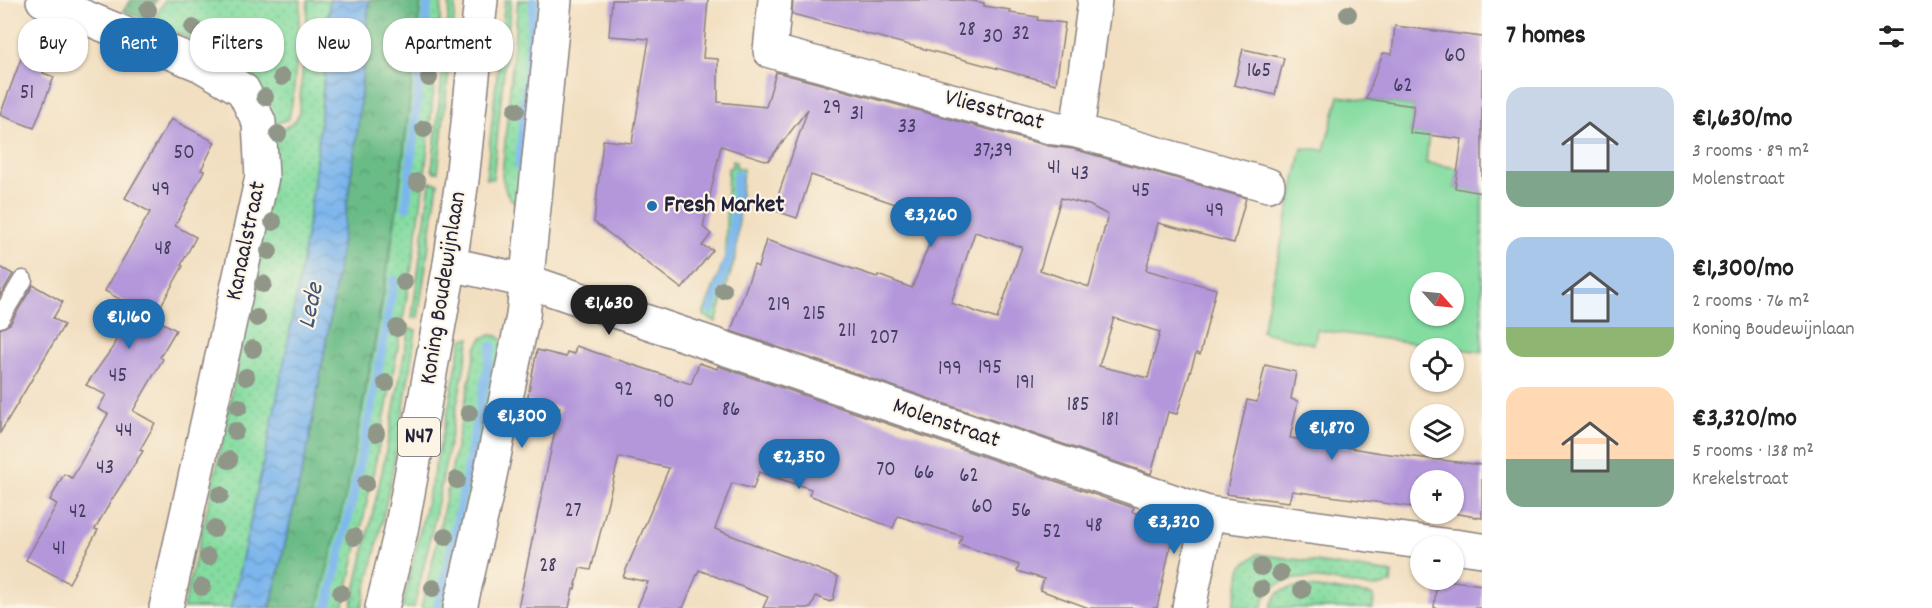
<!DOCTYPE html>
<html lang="en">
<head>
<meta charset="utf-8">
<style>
  body { margin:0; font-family:Dekko,sans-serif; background:#f6f6f6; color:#222; height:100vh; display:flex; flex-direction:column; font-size:22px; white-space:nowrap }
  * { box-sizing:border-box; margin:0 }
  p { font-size:20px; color:#767676 }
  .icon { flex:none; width:33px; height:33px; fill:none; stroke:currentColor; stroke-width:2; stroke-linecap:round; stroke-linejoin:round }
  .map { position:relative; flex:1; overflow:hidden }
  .details { display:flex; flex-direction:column; background:#fff; width:450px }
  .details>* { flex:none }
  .hud { position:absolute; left:18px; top:18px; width:570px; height:54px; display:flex; gap:12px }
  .needle { width:39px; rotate:117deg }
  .tools { position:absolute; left:1410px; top:272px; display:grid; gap:12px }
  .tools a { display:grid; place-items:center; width:54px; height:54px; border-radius:50%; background:#fff; box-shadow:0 2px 4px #0004; font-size:30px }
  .price { position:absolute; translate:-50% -51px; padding:0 14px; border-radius:21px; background:#1f6fb2; color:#fff; font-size:20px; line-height:39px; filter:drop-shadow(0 2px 3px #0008) }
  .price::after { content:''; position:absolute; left:50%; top:36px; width:18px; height:14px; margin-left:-9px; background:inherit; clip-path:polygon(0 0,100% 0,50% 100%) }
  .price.active { background:#222; color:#fff }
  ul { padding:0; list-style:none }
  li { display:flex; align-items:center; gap:18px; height:150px; padding:0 24px }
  li span { display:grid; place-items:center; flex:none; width:168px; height:120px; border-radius:18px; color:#555 }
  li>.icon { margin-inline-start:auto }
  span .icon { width:72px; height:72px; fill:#fffc; stroke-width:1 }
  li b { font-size:26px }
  h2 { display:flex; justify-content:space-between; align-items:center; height:72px; padding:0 24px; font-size:26px }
  .pill { padding:0 21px; border-radius:24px; background:#fff; box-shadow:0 2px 4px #0004; font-size:21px; line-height:54px }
  .pill.active { background:#1f6fb2; color:#fff }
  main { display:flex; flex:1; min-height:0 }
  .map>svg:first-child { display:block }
  .grass { fill:url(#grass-dots); stroke:#537f6e; stroke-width:1.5 }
  .forest { fill:url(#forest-crowns); stroke:#466f60; stroke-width:1.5 }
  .garden { fill:#84dca0; stroke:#537f6e; stroke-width:1.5; fill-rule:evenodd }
  .water { fill:url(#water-waves); stroke:#4f6c94; stroke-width:1.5 }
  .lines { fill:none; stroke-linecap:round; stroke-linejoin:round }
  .stream { stroke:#7cb6ed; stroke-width:9 }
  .building { fill:#b497db; fill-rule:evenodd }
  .lane-casing { stroke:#8a807e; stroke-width:21 }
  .street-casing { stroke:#8a807e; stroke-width:36 }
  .primary-casing { stroke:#8a807e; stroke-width:36 }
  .lane { stroke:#fff; stroke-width:18 }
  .street { stroke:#fff; stroke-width:33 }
  .primary { stroke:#fff; stroke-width:33 }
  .tree { fill:#909688 }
  .poi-dot { fill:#1f6fb2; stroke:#fcf5e5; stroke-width:2 }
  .labels { text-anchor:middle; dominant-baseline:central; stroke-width:4.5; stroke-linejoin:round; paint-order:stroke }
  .number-label { font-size:21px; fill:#463f63 }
  .shield { fill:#fcf5e5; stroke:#63616e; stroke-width:1.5 }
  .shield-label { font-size:22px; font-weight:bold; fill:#22223b }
  .street-label { font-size:24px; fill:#22223b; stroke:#fcf5e5 }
  .poi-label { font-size:24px; font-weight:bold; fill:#22223b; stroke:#fcf5e5; text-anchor:start }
  .water-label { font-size:26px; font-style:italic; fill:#425679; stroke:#fcf5e5 }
</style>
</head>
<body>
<main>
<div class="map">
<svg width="1482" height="608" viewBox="0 0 1482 608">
  <defs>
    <pattern id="grass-dots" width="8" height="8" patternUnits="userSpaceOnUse" patternTransform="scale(1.5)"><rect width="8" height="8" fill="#84dca0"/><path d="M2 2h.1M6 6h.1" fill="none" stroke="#72bc8b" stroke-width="1.8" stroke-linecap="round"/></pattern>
    <pattern id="forest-crowns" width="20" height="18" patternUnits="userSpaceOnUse" patternTransform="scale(1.5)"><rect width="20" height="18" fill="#6bbc86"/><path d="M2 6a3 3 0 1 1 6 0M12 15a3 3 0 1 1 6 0" fill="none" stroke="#58986f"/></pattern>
    <pattern id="water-waves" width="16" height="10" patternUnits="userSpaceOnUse" patternTransform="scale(1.5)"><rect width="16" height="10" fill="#7cb6ed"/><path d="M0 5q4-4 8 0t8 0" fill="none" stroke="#6594c1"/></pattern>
  </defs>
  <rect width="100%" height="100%" fill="#fcf5e5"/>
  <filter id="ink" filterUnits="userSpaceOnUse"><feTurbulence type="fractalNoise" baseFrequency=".0167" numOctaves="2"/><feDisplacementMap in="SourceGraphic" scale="12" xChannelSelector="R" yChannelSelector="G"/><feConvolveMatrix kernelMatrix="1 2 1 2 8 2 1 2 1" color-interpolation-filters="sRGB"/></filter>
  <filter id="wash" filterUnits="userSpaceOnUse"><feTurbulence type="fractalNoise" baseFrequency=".008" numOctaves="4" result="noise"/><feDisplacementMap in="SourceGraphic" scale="24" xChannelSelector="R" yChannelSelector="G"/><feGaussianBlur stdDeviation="1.35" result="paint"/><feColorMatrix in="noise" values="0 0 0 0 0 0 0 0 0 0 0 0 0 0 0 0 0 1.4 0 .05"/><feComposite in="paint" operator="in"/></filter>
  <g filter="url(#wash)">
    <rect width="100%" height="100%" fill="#f2dfc1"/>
    <g class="grass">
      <path d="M165 0H301L294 90 289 119 269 126C262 111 256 94 247 79 229 49 182 35 151 24Z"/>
      <path d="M308 0H330C324 68 321 136 311 203 292 339 262 474 231 608H183C224 452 253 294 271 133 283 128 295 126 299 113Z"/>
      <path d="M421 0H442C435 71 430 142 420 212 401 345 374 477 343 608H318C350 476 379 342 397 207 407 139 413 69 421 0Z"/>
      <path d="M450 0H456L438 172H434L432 169Z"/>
      <path d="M505 0H511L493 179H486Z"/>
      <path d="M518 0H544L523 206C508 203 504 189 502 175Z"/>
      <path d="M733 160 736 161V167L743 169 736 255 716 322 703 315 725 257 728 168 732 167Z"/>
      <path d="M430 182 438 183 418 318H412Z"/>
      <path d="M409 329 416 330C402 423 386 518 361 608H351L382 472Z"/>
      <path d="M491 335 498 336 503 341 448 608H421L437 542 476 348 482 338Z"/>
      <path d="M470 338 434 522 414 608H402L446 420 461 344 463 339Z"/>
      <path d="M1258 554 1392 573 1391 584C1384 585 1378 587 1372 587 1340 584 1270 560 1262 608H1233L1242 566Z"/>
      <path d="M1302 586 1372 595 1374 600 1373 608H1270C1277 589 1284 589 1302 586Z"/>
    </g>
    <g class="forest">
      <path d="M131 0H157L145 20 123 11Z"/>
      <path d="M369 0H421L397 208 378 323 348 485 318 608H270L308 446 333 302 358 126Z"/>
    </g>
    <path class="garden" d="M1339 96 1414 106 1410 133 1429 135 1426 163 1458 168 1455 188 1481 192 1482 185V352L1317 330 1314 344 1262 332 1302 148 1324 150ZM1420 282H1454V315H1420Z"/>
    <path class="water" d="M330 0H369L358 126 333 302 308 446 270 608H231C261 474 292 340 311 203 321 136 324 68 330 0Z"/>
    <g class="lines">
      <g class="stream">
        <path d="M519 166 534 0"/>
        <path d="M406 207 428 0"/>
        <path d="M711 310 731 253 737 174"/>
        <path d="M327 608C354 499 376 390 394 280"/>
        <path d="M437 608 448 566 492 346"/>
      </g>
    </g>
    <g id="blocks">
      <g class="building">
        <path d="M612 0H708L703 58 718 59V102L766 107 776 72 1049 146 1073 149 1246 198 1234 243 1158 223 1146 270 1216 289 1200 355 1196 353 1177 414 1168 412 1151 474 731 331 754 265 758 267 766 240 877 277 878 275 912 288 939 219 811 175 797 218 773 210 808 109 768 161 721 146 703 227 711 234 702 246 713 250 682 289 594 222 603 140 632 143 649 39 609 36ZM1061 198 1089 205 1108 215 1089 287 1040 270ZM975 232 1022 247 997 319 951 303ZM1114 318 1160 332 1148 378 1099 366Z"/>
        <path d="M793 0H965L984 3V6L1011 10 1010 13 1038 17 1037 20 1065 23 1056 84 792 14Z"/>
        <path d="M1395 26 1482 37V193L1455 188 1462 139 1410 133 1414 106 1366 99 1383 53 1392 54Z"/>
        <path d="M1243 49 1284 58 1275 95 1234 85Z"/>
        <path d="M24 51 48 60 43 73 54 77 34 128 0 115Z"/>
        <path d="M171 119 215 142 201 170 204 171 175 226 196 237 181 265 183 266 154 318 176 330 160 357 163 359 133 411 155 423 140 450 143 451 111 501 95 529 98 530 69 583 26 560 57 504 50 500 64 474 72 478 108 414 98 409 106 395 86 385 113 347 130 305 105 291 150 212 125 198Z"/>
        <path d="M0 267 13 274 0 296Z"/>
        <path d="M33 285 63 302 53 318 64 325 0 433V329L10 324Z"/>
        <path d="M576 346 691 384 699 363 717 369 718 366 1134 508 1132 512 1167 524 1173 534 1157 608H1089L1040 590 1044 579 1017 571 1019 565 959 544 962 536 898 516 893 528 809 495 811 489 759 472 753 489 732 483 715 529 838 577 833 600H831L830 602 816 596 811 608H763L768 597 699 570 683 608H637L648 582 623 577 669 468 619 457 591 570 580 568 575 589H573L569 608H518L560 407 527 401 537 350 566 357 567 352 574 354Z"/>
        <path d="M1265 365 1296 372 1291 399 1298 401 1290 438 1381 453 1482 465V518L1454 513V480H1420V508L1292 491 1289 502 1226 494 1247 400 1257 402Z"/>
        <path d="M1437 579 1482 585V608H1434Z"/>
      </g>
    </g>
  </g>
  <g filter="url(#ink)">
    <use href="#blocks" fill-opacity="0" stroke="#8a807e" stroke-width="1.5"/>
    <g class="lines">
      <g class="lane-casing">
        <path id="lane" d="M0 318 23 280"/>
      </g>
      <g class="street-casing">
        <g id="street">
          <path d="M43 0 201 65 243 90 259 122 262 177 166 608"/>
          <path d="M775 0 770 51 1054 128 1077 131 1268 185"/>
          <path d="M1077 131 1095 0"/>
          <path d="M450 264 527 281 1208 513 1450 546"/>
          <path d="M1454 546 1482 550"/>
          <path d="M460 608 486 495 523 316 555 0"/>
          <path d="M1189 608 1208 513"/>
        </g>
      </g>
      <g class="primary-casing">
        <path id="primary" d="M382 608 401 531 450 264 462 180 481 0"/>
      </g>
      <use href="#lane" class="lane"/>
      <use href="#street" class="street"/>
      <use href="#primary" class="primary"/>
    </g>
    <g class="tree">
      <circle cx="148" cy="10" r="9"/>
      <circle cx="1348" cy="14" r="9"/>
      <circle cx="193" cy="28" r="9"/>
      <circle cx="434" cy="29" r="9"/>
      <circle cx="218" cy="45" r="9"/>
      <circle cx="237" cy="61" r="9"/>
      <circle cx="282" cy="77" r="9"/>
      <circle cx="429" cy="78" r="9"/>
      <circle cx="265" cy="97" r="9"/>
      <circle cx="516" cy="110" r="9"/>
      <circle cx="424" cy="129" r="9"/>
      <circle cx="278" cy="134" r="9"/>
      <circle cx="417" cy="182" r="9"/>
      <circle cx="273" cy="222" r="9"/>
      <circle cx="269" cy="251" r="9"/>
      <circle cx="404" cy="282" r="9"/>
      <circle cx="263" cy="284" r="9"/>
      <circle cx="723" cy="290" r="9"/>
      <circle cx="257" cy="318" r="9"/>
      <circle cx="397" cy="328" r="9"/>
      <circle cx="253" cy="349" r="9"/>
      <circle cx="246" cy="377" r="9"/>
      <circle cx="386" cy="383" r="9"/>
      <circle cx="239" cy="407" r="9"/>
      <circle cx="469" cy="413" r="9"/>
      <circle cx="235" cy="431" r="9"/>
      <circle cx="376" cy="433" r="9"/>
      <circle cx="229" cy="460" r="9"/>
      <circle cx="457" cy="480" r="9"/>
      <circle cx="366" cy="483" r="9"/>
      <circle cx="220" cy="495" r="9"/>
      <circle cx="214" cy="529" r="9"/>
      <circle cx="354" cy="537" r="9"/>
      <circle cx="445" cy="537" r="9"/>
      <circle cx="208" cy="557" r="9"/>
      <circle cx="1261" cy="567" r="9"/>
      <circle cx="1280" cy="573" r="9"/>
      <circle cx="202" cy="587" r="9"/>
      <circle cx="433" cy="588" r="9"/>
      <circle cx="1261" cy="589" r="9"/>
      <circle cx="1302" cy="590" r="9"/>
      <circle cx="341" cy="593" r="9"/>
    </g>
  </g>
  <circle class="poi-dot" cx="652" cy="206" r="6"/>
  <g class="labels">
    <g class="number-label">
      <text x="967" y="31">28</text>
      <text x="1021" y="35">32</text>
      <text x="993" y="38">30</text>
      <text x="1455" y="57">60</text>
      <text x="1259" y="72">165</text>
      <text x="1403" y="87">62</text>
      <text x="27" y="94">51</text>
      <text x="832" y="109">29</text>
      <text x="857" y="115">31</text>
      <text x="907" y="128">33</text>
      <text x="993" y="152">37;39</text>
      <text x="184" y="154">50</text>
      <text x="1054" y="169">41</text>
      <text x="1080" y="175">43</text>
      <text x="161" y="191">49</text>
      <text x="1141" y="192">45</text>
      <text x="1215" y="212">49</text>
      <text x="163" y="250">48</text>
      <text x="779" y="306">219</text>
      <text x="814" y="315">215</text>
      <text x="847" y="332">211</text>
      <text x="884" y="339">207</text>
      <text x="990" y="369">195</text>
      <text x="950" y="370">199</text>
      <text x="118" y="377">45</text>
      <text x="1025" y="384">191</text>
      <text x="624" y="391">92</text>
      <text x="664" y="403">90</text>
      <text x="1078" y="406">185</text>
      <text x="731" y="411">86</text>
      <text x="1110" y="421">181</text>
      <text x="124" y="432">44</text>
      <text x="105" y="469">43</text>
      <text x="886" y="471">70</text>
      <text x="924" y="474">66</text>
      <text x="969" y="477">62</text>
      <text x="982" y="508">60</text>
      <text x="573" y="512">27</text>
      <text x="1021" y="512">56</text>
      <text x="78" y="513">42</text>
      <text x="1094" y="527">48</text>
      <text x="1052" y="533">52</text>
      <text x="59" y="550">41</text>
      <text x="548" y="567">28</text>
    </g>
    <rect class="shield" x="398" y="418" width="42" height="38" rx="4.5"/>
    <g class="shield-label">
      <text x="419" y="437">N47</text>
    </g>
    <g class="street-label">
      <text transform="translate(994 111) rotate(15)">Vliesstraat</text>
      <text transform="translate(247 241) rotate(-78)">Kanaalstraat</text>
      <text transform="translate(444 288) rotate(-81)">Koning Boudewijnlaan</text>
      <text transform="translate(946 424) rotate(19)">Molenstraat</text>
    </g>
    <g class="poi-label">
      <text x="664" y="206">Fresh Market</text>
    </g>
    <g class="water-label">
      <text transform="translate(312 306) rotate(-78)">Lede</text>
    </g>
  </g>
</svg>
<div class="tools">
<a><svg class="needle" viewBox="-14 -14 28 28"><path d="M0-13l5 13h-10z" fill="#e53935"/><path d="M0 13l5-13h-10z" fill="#767676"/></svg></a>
<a><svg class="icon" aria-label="locate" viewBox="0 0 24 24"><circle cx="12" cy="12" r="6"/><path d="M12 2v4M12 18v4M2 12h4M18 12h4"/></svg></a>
<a><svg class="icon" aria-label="layers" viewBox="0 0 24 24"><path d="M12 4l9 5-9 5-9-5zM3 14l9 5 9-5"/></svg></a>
<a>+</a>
<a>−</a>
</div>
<b class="price" style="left:931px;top:248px">€3,260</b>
<b class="price active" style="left:609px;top:336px">€1,630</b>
<b class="price" style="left:129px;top:350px">€1,160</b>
<b class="price" style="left:522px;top:449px">€1,300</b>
<b class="price" style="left:1332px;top:461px">€1,870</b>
<b class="price" style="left:799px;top:490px">€2,350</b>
<b class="price" style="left:1174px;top:555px">€3,320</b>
<div class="hud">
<a class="pill">Buy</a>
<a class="pill active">Rent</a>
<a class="pill">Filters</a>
<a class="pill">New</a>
<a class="pill">Apartment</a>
</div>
</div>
<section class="details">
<h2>7 homes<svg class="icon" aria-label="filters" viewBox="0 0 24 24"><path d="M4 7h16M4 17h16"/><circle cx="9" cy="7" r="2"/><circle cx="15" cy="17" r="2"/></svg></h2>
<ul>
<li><span style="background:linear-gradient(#c9d6e8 70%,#7fa58c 0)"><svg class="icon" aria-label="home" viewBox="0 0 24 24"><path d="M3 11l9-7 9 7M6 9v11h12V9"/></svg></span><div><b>€1,630/mo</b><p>3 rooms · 89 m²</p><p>Molenstraat</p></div></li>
<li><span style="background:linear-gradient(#a9c7e8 75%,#8fb573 0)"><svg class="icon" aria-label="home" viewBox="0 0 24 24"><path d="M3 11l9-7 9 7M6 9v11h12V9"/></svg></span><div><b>€1,300/mo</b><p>2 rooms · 76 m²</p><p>Koning Boudewijnlaan</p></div></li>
<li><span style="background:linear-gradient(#ffd9b3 60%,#7fa58c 0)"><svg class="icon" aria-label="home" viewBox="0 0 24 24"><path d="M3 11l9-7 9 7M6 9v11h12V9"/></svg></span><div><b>€3,320/mo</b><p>5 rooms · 138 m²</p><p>Krekelstraat</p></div></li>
</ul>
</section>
</main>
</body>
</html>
